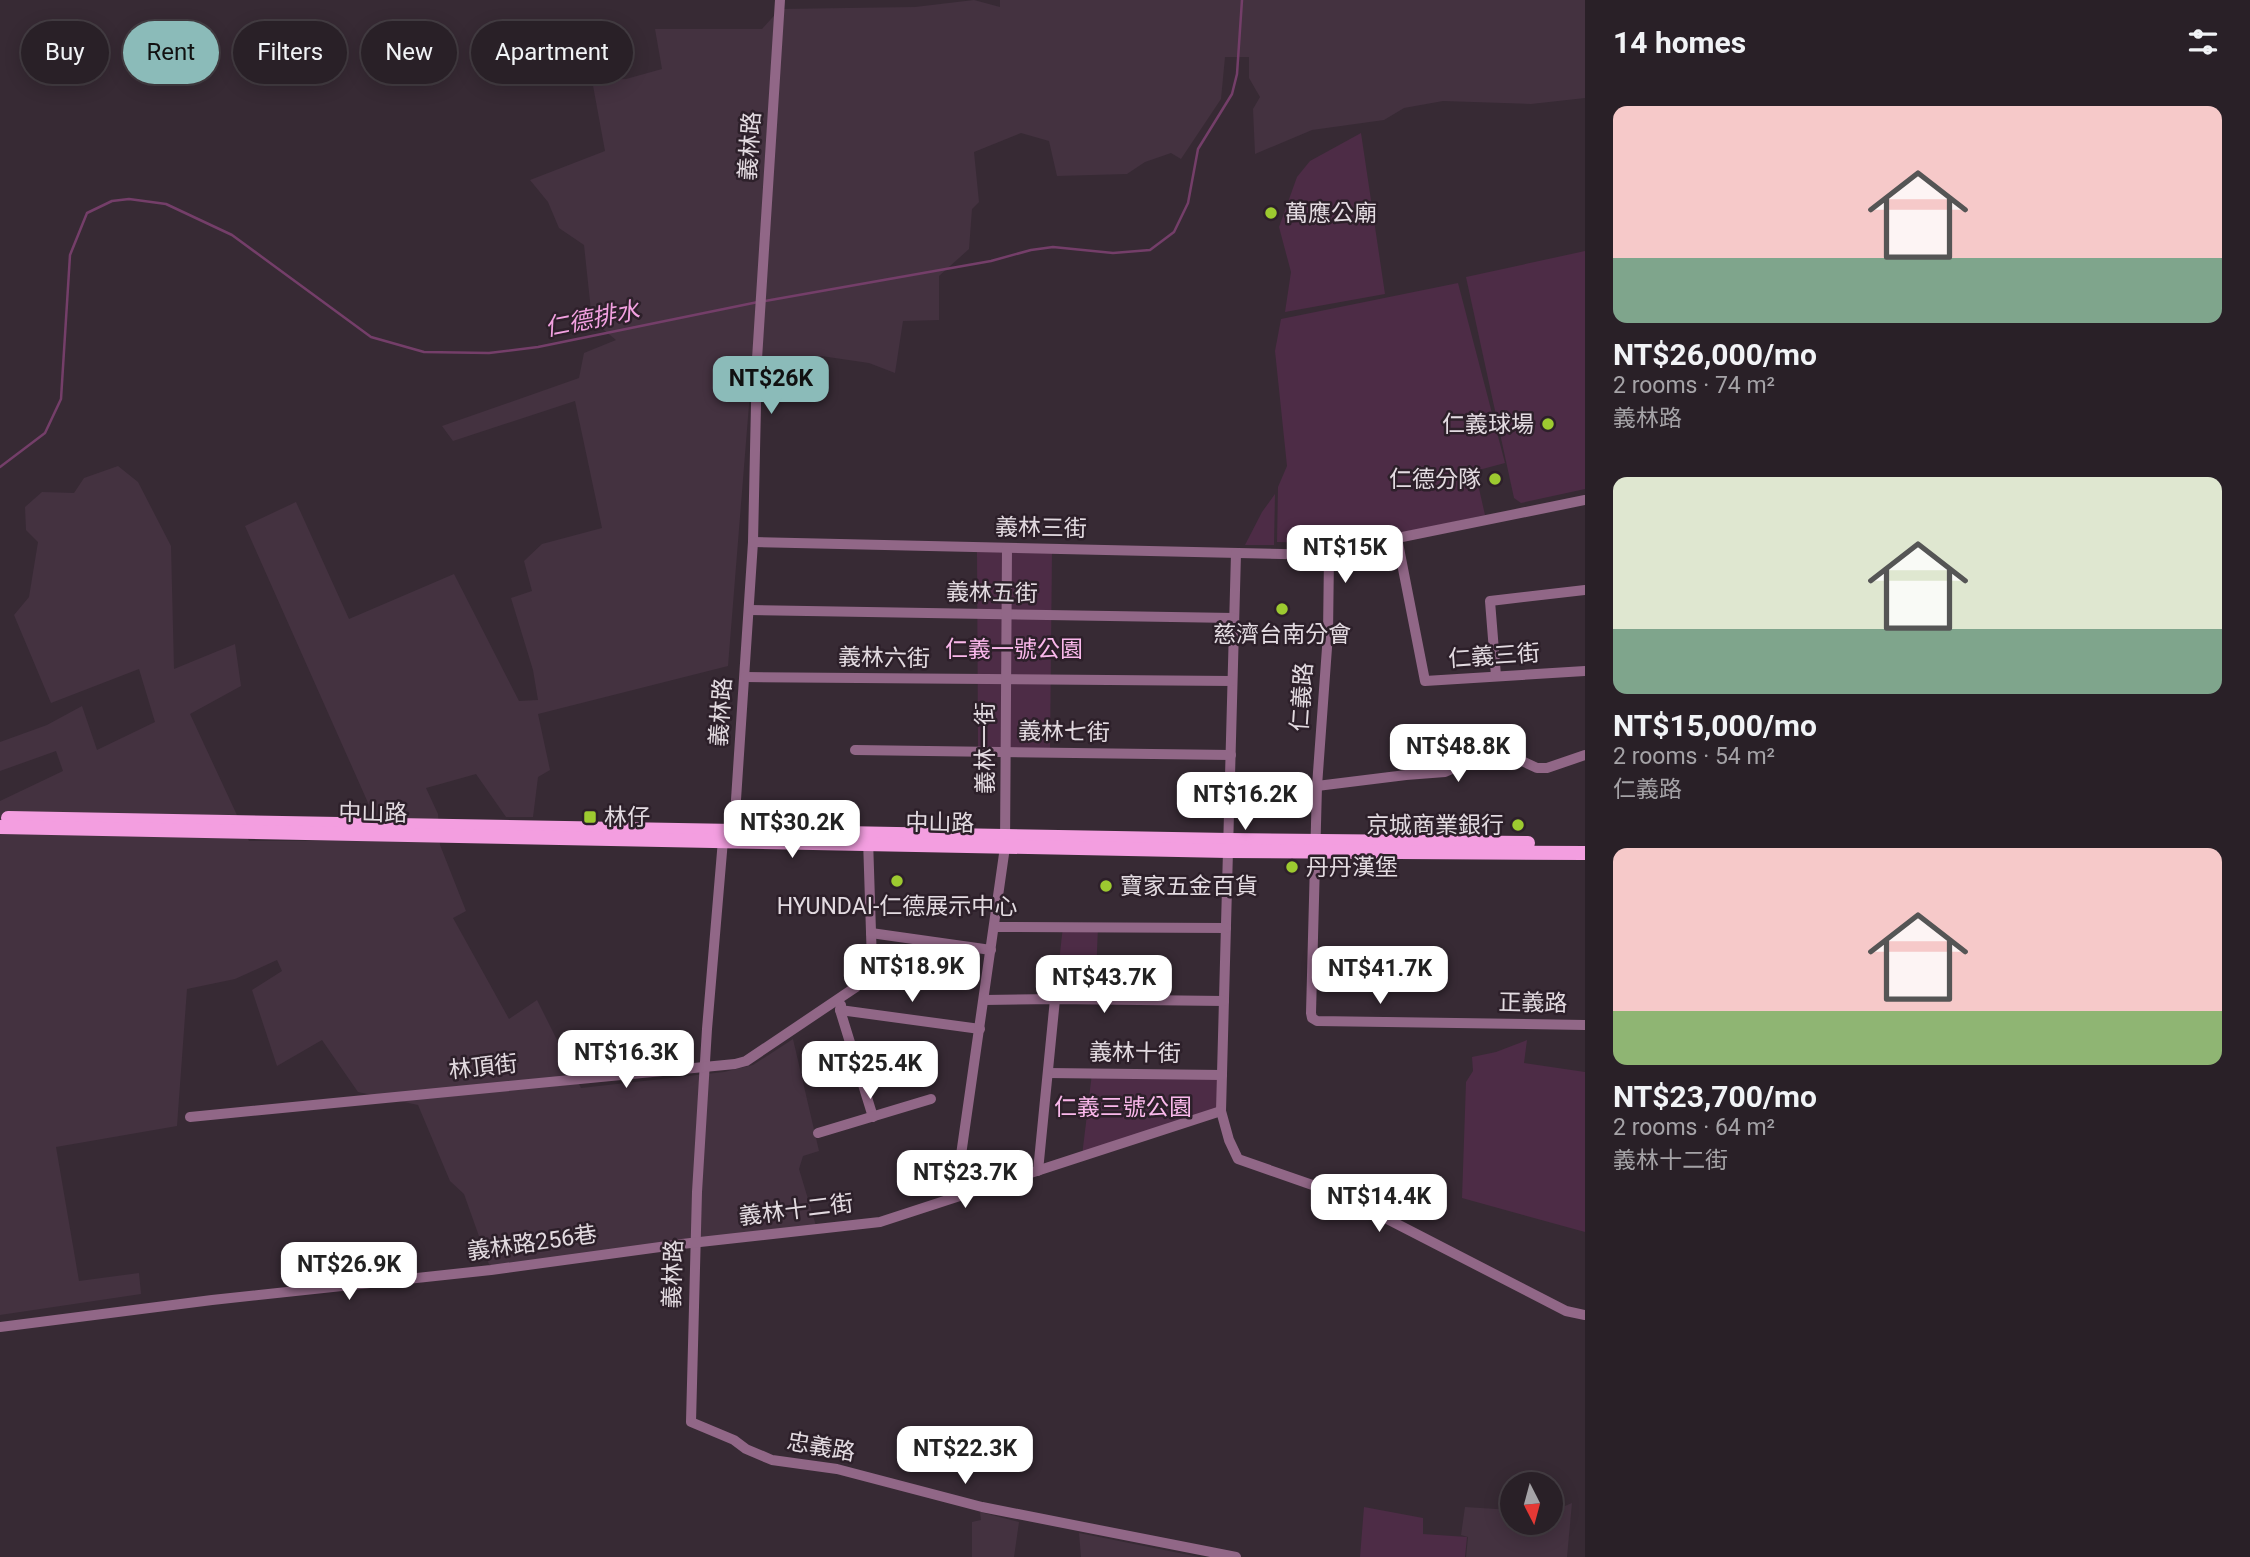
<!DOCTYPE html>
<html lang="en">
<head>
<meta charset="utf-8">
<style>
  body { margin:0; font-family:Roboto,"Noto Sans TC",sans-serif; background:#31282f; color:#f1f3f6; height:100vh; display:flex; flex-direction:column; font-size:26px; white-space:nowrap }
  * { box-sizing:border-box; margin:0 }
  p { font-size:23px; color:#a5a3a7 }
  .icon { flex:none; width:38px; height:38px; fill:none; stroke:currentColor; stroke-width:2; stroke-linecap:round; stroke-linejoin:round }
  .map { position:relative; flex:1; overflow:hidden }
  .panel { display:flex; flex-direction:column; background:#292027; width:665px }
  .panel>* { flex:none }
  .hud { position:absolute; left:21px; top:21px; width:665px; height:63px; display:flex; gap:14px }
  .needle { width:46px; rotate:174deg }
  .tools { position:absolute; left:1500px; top:1472px; display:grid; gap:14px }
  .tools a { display:grid; place-items:center; width:63px; height:63px; border-radius:50%; background:#292027; box-shadow:0 4px 18px #0003,0 0 0 2px #453e44; font-size:35px }
  .price { position:absolute; translate:-50% -60px; padding:0 16px; border-radius:14px; background:#fff; color:#222; font-size:23px; line-height:46px; filter:drop-shadow(0 2px 4px #0008) }
  .price::after { content:''; position:absolute; left:50%; top:42px; width:21px; height:16px; margin-left:-10px; background:inherit; clip-path:polygon(0 0,100% 0,50% 100%) }
  .price.active { background:#8bbbb9; color:#111 }
  ul { padding:0; list-style:none }
  li { display:grid; align-content:center; gap:14px; height:371px; padding:0 28px }
  li span { display:grid; place-items:center; height:217px; border-radius:14px; color:#555 }
  li>.icon { margin-inline-start:auto }
  span .icon { width:126px; height:126px; fill:#fffc; stroke-width:1 }
  li b { font-size:30px }
  h2 { display:flex; justify-content:space-between; align-items:center; height:84px; padding:0 28px; font-size:30px }
  .chip { padding:0 24px; border-radius:32px; background:#292027; box-shadow:0 4px 18px #0003,0 0 0 2px #453e44; font-size:24px; line-height:63px }
  .chip.active { background:#8bbbb9; color:#111 }
  main { display:flex; flex:1; min-height:0 }
  .map>svg:first-child { display:block }
  .built { fill:#443240 }
  .green { fill:#4d2c46 }
  .lines { fill:none; stroke-linecap:round; stroke-linejoin:round }
  .stream { stroke:#743e69; stroke-width:2.5 }
  .minor { stroke:#916787; stroke-width:10 }
  .major { stroke:#f39ee0; stroke-width:14 }
  .poi-dot { fill:#9dca30; stroke:#2d202a; stroke-width:2.5 }
  .labels { text-anchor:middle; dominant-baseline:central; stroke-width:5; stroke-linejoin:round; paint-order:stroke }
  .street-label { font-size:23px; fill:#e3dbe1; stroke:#2d202a }
  .poi-label { font-size:23px; fill:#e3dbe1; stroke:#2d202a; text-anchor:start }
  .park-label { font-size:23px; fill:#fab8eb; stroke:#2d202a }
  .water-label { font-size:24px; font-style:italic; fill:#f3a1e1; stroke:#2d202a }
</style>
</head>
<body>
<main>
<div class="map">
<svg width="1585" height="1557" viewBox="0 0 1585 1557">
  <rect width="100%" height="100%" fill="#372a34"/>
  <g class="built">
    <path d="M974 0 1000 7V0H1585V98L1531 104 1443 101 1404 108 1384 120 1312 130 1255 154 1253 109 1260 97 1249 78V57H1225L1221 99 1181 159 1171 153 1145 162 1127 174 1057 176 1049 141 1021 133 974 152 979 202 972 209 969 249 939 276V320L903 321 895 373 869 363 821 356 805 373 768 370 751 380 728 666 538 714 550 770 538 777 533 817H506L476 774 426 788 438 814 440 845 466 911 453 918 509 1019 537 1000 581 1088 724 1072 753 1065 793 1039 819 1151 803 1156 799 1169 817 1229 491 1270 464 1194 450 1181 418 1105 358 1092 322 1040 277 1066 252 990 282 971 277 960 235 979 187 989 177 1126 56 1147 79 1281 139 1273 141 1294 0 1315V801L63 771 56 751 0 771V742L47 725 82 706 97 750 155 722 139 669 51 703 14 615 29 597 38 542 26 530 25 507 42 492 74 493 84 478 118 466 138 482 171 546 174 669 235 644 241 686 190 714 249 841H366L373 814 245 526 296 502 349 619 454 574 519 701 538 700 533 670 511 598 532 591 524 561 542 544 602 528 575 401 453 441 442 426 579 378 584 353 616 340 592 320 584 245 559 228 548 202 530 180 605 151 592 80 626 79 662 69 655 29H762L780 9 915 7Z"/>
    <path d="M1572 1503 1567 1557H1466L1468 1537 1461 1535 1465 1507 1512 1510V1522H1550L1551 1512Z"/>
    <path d="M980 1512 1019 1522 1014 1557H972V1522L981 1520Z"/>
    <path d="M1079 1533 1199 1557H1081Z"/>
  </g>
  <g class="green">
    <path d="M1361 133 1385 294 1285 312 1291 272 1279 227 1297 177 1310 161Z"/>
    <path d="M1585 251V489L1521 503 1514 498 1466 277Z"/>
    <path d="M1458 283 1505 463 1475 471 1485 515 1380 538 1308 543 1277 542 1278 487 1287 466 1275 351 1281 319Z"/>
    <path d="M1275 494 1274 545H1245L1262 512Z"/>
    <path d="M977 551H1052L1050 750 978 748Z"/>
    <path d="M1063 926 1098 927 1095 999H1055Z"/>
    <path d="M1527 1040 1524 1063 1585 1072V1232L1462 1198 1466 1082 1473 1071 1472 1057 1496 1052Z"/>
    <path d="M1092 1073 1222 1075 1221 1111 1082 1156Z"/>
    <path d="M1364 1507 1423 1518V1534L1467 1537 1465 1557H1360Z"/>
  </g>
  <g class="lines">
    <g class="stream">
      <path d="M765 301 991 261 1031 250 1053 247 1113 253 1150 250 1174 232 1188 203 1198 149 1232 94 1237 74 1242 0"/>
      <path d="M0 467 45 433 61 399 70 255 87 213 112 201 129 199 166 204 232 235 371 337 424 352 489 353 538 347 758 302"/>
    </g>
    <g class="minor">
      <path d="M780 0 757 359 753 542 734 830 723 840 707 1029 697 1192 691 1422 734 1440 746 1449 772 1460 837 1469 982 1507 1236 1557"/>
      <path d="M1585 500 1343 549 1329 555 1328 634 1317 786 1311 1013 1312 1018 1317 1021 1585 1025"/>
      <path d="M1397 538 1425 681 1585 671"/>
      <path d="M753 542 1329 555"/>
      <path d="M1236 553 1221 1111 1229 1140 1238 1159 1321 1188 1362 1206 1566 1311 1585 1315"/>
      <path d="M749 610 1234 618"/>
      <path d="M1496 676 1490 601 1585 590"/>
      <path d="M745 677 1232 681"/>
      <path d="M855 750 1231 755"/>
      <path d="M1317 786 1406 775 1445 772 1472 760 1505 753 1537 768H1547L1585 755"/>
      <path d="M994 927 1226 928"/>
      <path d="M871 933 991 950"/>
      <path d="M984 1000 1055 999 1224 1001"/>
      <path d="M841 1005 840 1010 873 1117"/>
      <path d="M840 1010 980 1029"/>
      <path d="M1048 1073 1222 1075"/>
      <path d="M190 1117 735 1064 746 1061 856 987 872 963 868 839"/>
      <path d="M818 1133 931 1099"/>
      <path d="M1038 1171 1055 999"/>
      <path d="M955 1197 1005 847 1007 548"/>
      <path d="M0 1327 212 1300 491 1270 682 1244 880 1222 1221 1111"/>
    </g>
    <g class="major">
      <path d="M8 818 1229 840 1528 843"/>
      <path d="M0 827 1228 851 1585 853"/>
    </g>
  </g>
  <g class="poi-dot">
    <circle cx="1271" cy="213" r="7"/>
    <circle cx="1548" cy="424" r="7"/>
    <circle cx="1495" cy="479" r="7"/>
    <circle cx="1282" cy="609" r="7"/>
    <rect x="583" y="810" width="14" height="14" rx="3.5"/>
    <circle cx="1518" cy="825" r="7"/>
    <circle cx="1292" cy="867" r="7"/>
    <circle cx="897" cy="881" r="7"/>
    <circle cx="1106" cy="886" r="7"/>
  </g>
  <g class="labels">
    <g class="street-label">
      <text transform="translate(750 146) rotate(-86)">義林路</text>
      <text transform="translate(1041 528) rotate(1)">義林三街</text>
      <text transform="translate(992 593) rotate(1)">義林五街</text>
      <text transform="translate(1494 656) rotate(-4)">仁義三街</text>
      <text transform="translate(884 658) rotate(1)">義林六街</text>
      <text transform="translate(1302 697) rotate(-86)">仁義路</text>
      <text transform="translate(721 712) rotate(-86)">義林路</text>
      <text transform="translate(1064 732) rotate(1)">義林七街</text>
      <text transform="translate(985 748) rotate(-90)">義林一街</text>
      <text transform="translate(373 813) rotate(1)">中山路</text>
      <text transform="translate(940 823) rotate(1)">中山路</text>
      <text transform="translate(1533 1003) rotate(1)">正義路</text>
      <text transform="translate(1135 1053) rotate(1)">義林十街</text>
      <text transform="translate(483 1067) rotate(-6)">林頂街</text>
      <text transform="translate(796 1210) rotate(-7)">義林十二街</text>
      <text transform="translate(532 1243) rotate(-8)">義林路256巷</text>
      <text transform="translate(673 1274) rotate(-88)">義林路</text>
      <text transform="translate(821 1447) rotate(10)">忠義路</text>
    </g>
    <g class="poi-label">
      <text x="1285" y="213">萬應公廟</text>
      <text x="1534" y="424" text-anchor="end">仁義球場</text>
      <text x="1481" y="479" text-anchor="end">仁德分隊</text>
      <text x="1282" y="634" text-anchor="middle">慈濟台南分會</text>
      <text x="604" y="817">林仔</text>
      <text x="1504" y="825" text-anchor="end">京城商業銀行</text>
      <text x="1306" y="867">丹丹漢堡</text>
      <text x="1120" y="886">寶家五金百貨</text>
      <text x="897" y="906" text-anchor="middle">HYUNDAI-仁德展示中心</text>
    </g>
    <g class="park-label">
      <text x="1014" y="649">仁義一號公園</text>
      <text x="1123" y="1107">仁義三號公園</text>
    </g>
    <g class="water-label">
      <text transform="translate(592 319) rotate(-11)">仁德排水</text>
    </g>
  </g>
</svg>
<div class="tools">
<a><svg class="needle" viewBox="-14 -14 28 28"><path d="M0-13l5 13h-10z" fill="#e53935"/><path d="M0 13l5-13h-10z" fill="#a5a3a7"/></svg></a>
</div>
<b class="price active" style="left:771px;top:416px">NT$26K</b>
<b class="price" style="left:1345px;top:585px">NT$15K</b>
<b class="price" style="left:1458px;top:784px">NT$48.8K</b>
<b class="price" style="left:1245px;top:832px">NT$16.2K</b>
<b class="price" style="left:792px;top:860px">NT$30.2K</b>
<b class="price" style="left:912px;top:1004px">NT$18.9K</b>
<b class="price" style="left:1380px;top:1006px">NT$41.7K</b>
<b class="price" style="left:1104px;top:1015px">NT$43.7K</b>
<b class="price" style="left:626px;top:1090px">NT$16.3K</b>
<b class="price" style="left:870px;top:1101px">NT$25.4K</b>
<b class="price" style="left:965px;top:1210px">NT$23.7K</b>
<b class="price" style="left:1379px;top:1234px">NT$14.4K</b>
<b class="price" style="left:349px;top:1302px">NT$26.9K</b>
<b class="price" style="left:965px;top:1486px">NT$22.3K</b>
<div class="hud">
<a class="chip">Buy</a>
<a class="chip active">Rent</a>
<a class="chip">Filters</a>
<a class="chip">New</a>
<a class="chip">Apartment</a>
</div>
</div>
<section class="panel">
<h2>14 homes<svg class="icon" aria-label="filters" viewBox="0 0 24 24"><path d="M4 7h16M4 17h16"/><circle cx="9" cy="7" r="2"/><circle cx="15" cy="17" r="2"/></svg></h2>
<ul>
<li><span style="background:linear-gradient(#f6c9c9 70%,#7fa58c 0)"><svg class="icon" aria-label="home" viewBox="0 0 24 24"><path d="M3 11l9-7 9 7M6 9v11h12V9"/></svg></span><div><b>NT$26,000/mo</b><p>2 rooms · 74 m²</p><p>義林路</p></div></li>
<li><span style="background:linear-gradient(#dfe7d0 70%,#7fa58c 0)"><svg class="icon" aria-label="home" viewBox="0 0 24 24"><path d="M3 11l9-7 9 7M6 9v11h12V9"/></svg></span><div><b>NT$15,000/mo</b><p>2 rooms · 54 m²</p><p>仁義路</p></div></li>
<li><span style="background:linear-gradient(#f6c9c9 75%,#8fb573 0)"><svg class="icon" aria-label="home" viewBox="0 0 24 24"><path d="M3 11l9-7 9 7M6 9v11h12V9"/></svg></span><div><b>NT$23,700/mo</b><p>2 rooms · 64 m²</p><p>義林十二街</p></div></li>
</ul>
</section>
</main>
</body>
</html>
